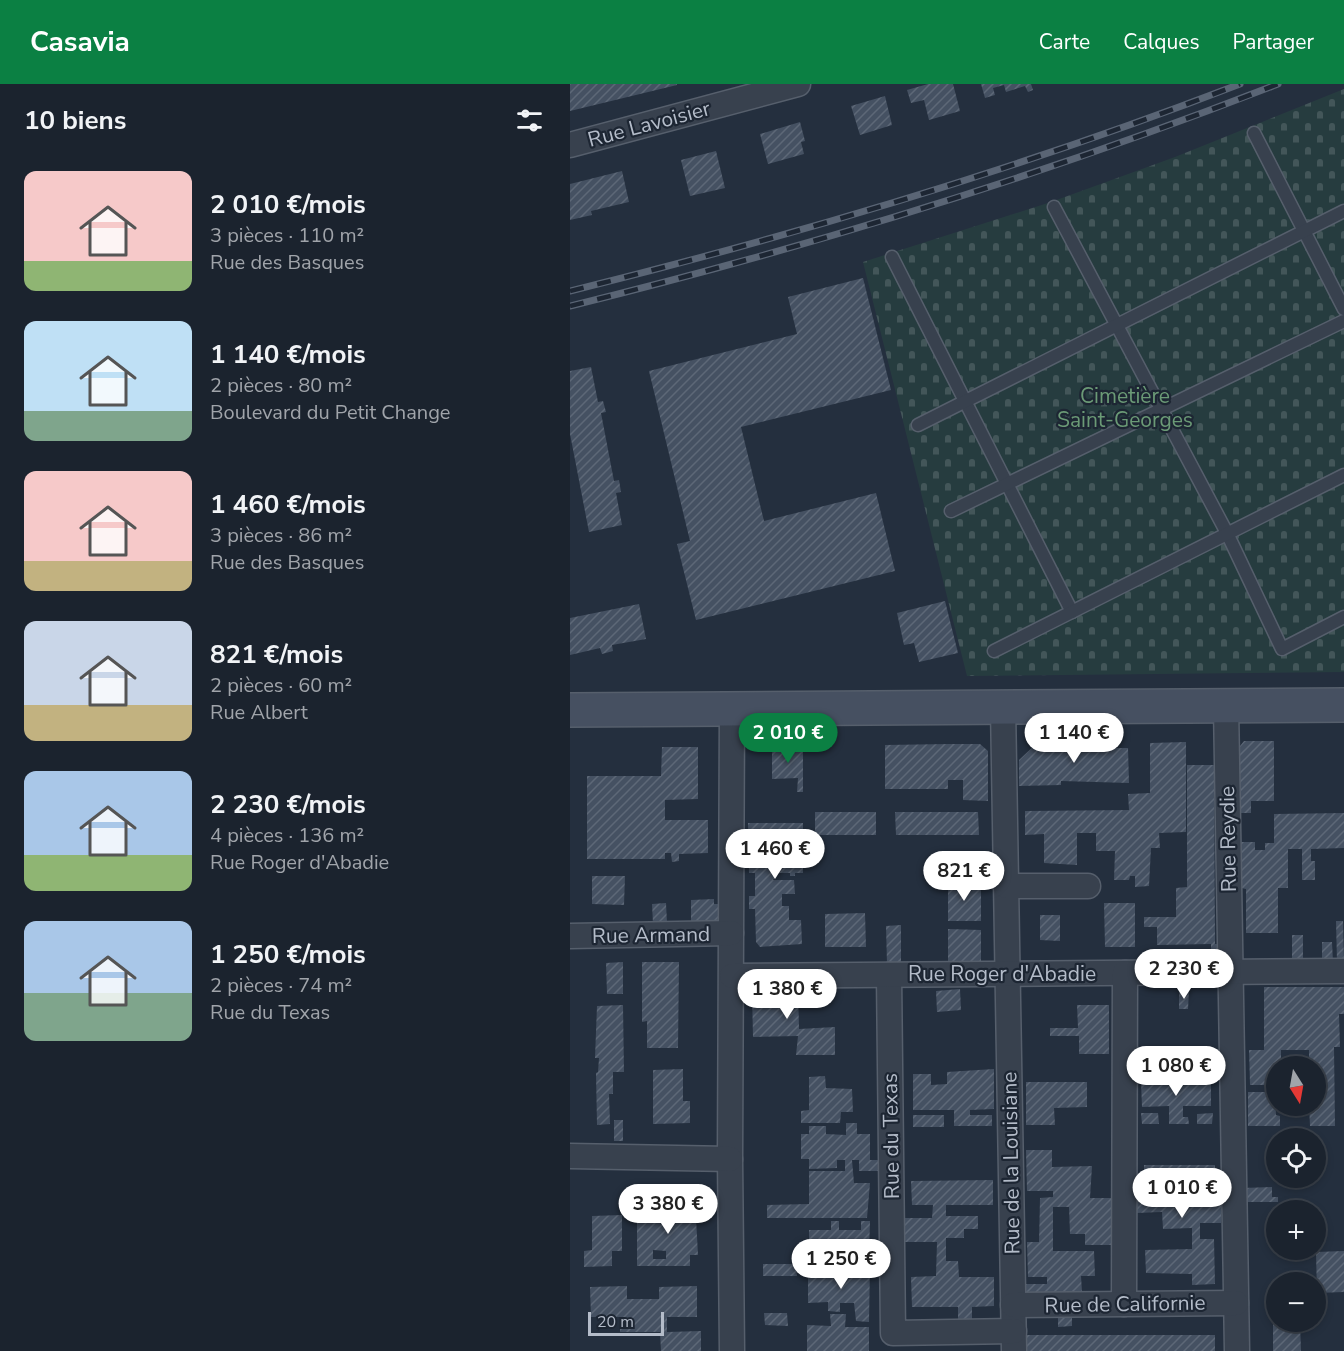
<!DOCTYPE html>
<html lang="fr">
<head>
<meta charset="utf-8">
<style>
  body { margin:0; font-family:"Nunito Sans",sans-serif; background:#282f3a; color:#f1f3f6; height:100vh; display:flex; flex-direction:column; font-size:22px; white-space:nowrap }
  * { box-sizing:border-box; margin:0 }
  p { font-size:20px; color:#a0a4aa }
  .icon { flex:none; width:33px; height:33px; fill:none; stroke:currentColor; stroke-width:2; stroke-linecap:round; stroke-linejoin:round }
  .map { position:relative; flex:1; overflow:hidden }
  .sheet { display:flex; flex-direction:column; background:#1b232e; width:570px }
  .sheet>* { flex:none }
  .needle { width:39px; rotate:169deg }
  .tools { position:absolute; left:696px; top:972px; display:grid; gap:12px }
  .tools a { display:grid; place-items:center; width:60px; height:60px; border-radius:50%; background:#1b232e; box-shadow:0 3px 9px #0003,0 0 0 2px #39404a; font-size:30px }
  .scale { position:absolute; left:18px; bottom:15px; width:76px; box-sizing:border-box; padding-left:6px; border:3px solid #b4bcc9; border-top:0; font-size:16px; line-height:21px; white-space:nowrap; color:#b4bcc9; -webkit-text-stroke:4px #1d2633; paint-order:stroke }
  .price { position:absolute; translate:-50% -51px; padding:0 14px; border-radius:21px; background:#fff; color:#222; font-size:20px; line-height:39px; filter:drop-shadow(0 2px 3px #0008) }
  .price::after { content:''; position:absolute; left:50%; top:36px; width:18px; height:14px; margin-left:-9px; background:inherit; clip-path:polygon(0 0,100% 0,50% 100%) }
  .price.current { background:#0b8043; color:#fff }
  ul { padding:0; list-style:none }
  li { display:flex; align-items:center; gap:18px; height:150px; padding:0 24px }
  li span { display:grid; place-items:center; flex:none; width:168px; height:120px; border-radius:12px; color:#555 }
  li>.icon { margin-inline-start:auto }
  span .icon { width:72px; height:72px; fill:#fffc; stroke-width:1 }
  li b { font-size:26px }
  h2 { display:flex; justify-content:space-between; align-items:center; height:72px; padding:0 24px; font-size:26px }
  header { display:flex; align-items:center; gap:36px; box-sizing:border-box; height:84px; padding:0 30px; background:#0b8043; color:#fff }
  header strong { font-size:28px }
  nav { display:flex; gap:33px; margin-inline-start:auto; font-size:21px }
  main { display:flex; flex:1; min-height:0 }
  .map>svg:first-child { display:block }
  .cemetery { fill:url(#cemetery-stones) }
  .building { fill:url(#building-hatch); fill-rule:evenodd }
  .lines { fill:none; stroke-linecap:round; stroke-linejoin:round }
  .service-casing { stroke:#565f6c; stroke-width:15 }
  .minor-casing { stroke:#565f6c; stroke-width:27 }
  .secondary-casing { stroke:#565f6c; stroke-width:36 }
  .service { stroke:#38414e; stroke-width:12 }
  .minor { stroke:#38414e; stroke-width:24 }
  .secondary { stroke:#465061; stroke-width:33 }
  .rail-casing { stroke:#5a6575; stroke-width:7 }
  .rail { stroke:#1d2633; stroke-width:4.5; stroke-dasharray:14; stroke-linecap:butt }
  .labels { text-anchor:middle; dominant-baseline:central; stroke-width:4.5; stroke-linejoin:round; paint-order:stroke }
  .street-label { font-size:21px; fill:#b4bcc9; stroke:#1d2633 }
  .park-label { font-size:21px; fill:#6b9a76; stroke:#1d2633 }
</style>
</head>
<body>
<header>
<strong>Casavia</strong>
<nav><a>Carte</a><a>Calques</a><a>Partager</a></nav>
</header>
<main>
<section class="sheet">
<h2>10 biens<svg class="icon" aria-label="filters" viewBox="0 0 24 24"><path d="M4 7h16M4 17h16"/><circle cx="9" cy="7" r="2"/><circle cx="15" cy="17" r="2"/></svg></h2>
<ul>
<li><span style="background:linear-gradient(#f6c9c9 75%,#8fb573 0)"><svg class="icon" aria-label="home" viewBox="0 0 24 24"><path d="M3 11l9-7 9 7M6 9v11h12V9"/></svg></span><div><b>2 010 €/mois</b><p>3 pièces · 110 m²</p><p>Rue des Basques</p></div></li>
<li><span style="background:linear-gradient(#bfe0f5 75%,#7fa58c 0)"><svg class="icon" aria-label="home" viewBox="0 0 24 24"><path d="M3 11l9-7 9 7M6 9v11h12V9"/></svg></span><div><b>1 140 €/mois</b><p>2 pièces · 80 m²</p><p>Boulevard du Petit Change</p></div></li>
<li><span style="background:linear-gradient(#f6c9c9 75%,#c2b280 0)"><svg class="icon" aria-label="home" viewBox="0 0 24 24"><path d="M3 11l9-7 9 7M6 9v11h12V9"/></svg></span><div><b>1 460 €/mois</b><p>3 pièces · 86 m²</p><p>Rue des Basques</p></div></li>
<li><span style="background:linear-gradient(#c9d6e8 70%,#c2b280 0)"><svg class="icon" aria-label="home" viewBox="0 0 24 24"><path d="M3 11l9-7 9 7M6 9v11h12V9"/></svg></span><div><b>821 €/mois</b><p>2 pièces · 60 m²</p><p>Rue Albert</p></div></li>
<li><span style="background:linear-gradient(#a9c7e8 70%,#8fb573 0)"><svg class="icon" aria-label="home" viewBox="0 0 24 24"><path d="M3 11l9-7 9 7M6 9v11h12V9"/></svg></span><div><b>2 230 €/mois</b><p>4 pièces · 136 m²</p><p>Rue Roger d'Abadie</p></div></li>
<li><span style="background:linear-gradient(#a9c7e8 60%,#7fa58c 0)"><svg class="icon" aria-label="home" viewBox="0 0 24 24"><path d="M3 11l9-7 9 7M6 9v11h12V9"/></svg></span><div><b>1 250 €/mois</b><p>2 pièces · 74 m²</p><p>Rue du Texas</p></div></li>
</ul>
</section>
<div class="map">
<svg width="774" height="1267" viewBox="0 0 774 1267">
  <defs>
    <pattern id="cemetery-stones" width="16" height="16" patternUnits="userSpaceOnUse" patternTransform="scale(1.5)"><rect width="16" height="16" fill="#263c3f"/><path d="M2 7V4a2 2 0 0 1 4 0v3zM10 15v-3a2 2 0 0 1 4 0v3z" fill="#435659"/></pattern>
    <pattern id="building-hatch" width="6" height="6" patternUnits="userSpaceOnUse" patternTransform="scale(1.5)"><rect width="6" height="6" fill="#455162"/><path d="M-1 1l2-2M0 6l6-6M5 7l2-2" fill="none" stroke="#5d6877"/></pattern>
  </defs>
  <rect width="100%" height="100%" fill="#242f3e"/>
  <path class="cemetery" d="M774 5V588L397 592 293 178 481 118 605 73Z"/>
  <g class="building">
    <path d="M0 0H107V1L0 27Z"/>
    <path d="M358 0H383L390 27 359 36 354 16 341 19 337 6Z"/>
    <path d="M411 0H461L463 6 458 8 455 2 436 8 434 1 423 4 425 11 415 14Z"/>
    <path d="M315 12 322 41 290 51 281 22Z"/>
    <path d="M230 38 235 57 231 58 234 70 198 80 190 50Z"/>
    <path d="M146 67 155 104 120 112 111 76Z"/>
    <path d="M52 87 59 118 21 127 22 131 0 136V100Z"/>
    <path d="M293 194 321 306 171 343 194 437 306 409 325 487 126 536 107 460 120 457 79 287 227 250 218 213Z"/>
    <path d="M21 283 28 318 33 317 36 328 31 329 44 397 49 396 51 408 46 409 52 441 19 448 0 350V287Z"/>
    <path d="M375 517 388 569 349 578 344 559 334 561 327 529Z"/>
    <path d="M69 520 76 555 42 561 43 567 32 570 30 564 0 571V534Z"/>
    <path d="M674 657H704V717H681V729H670V662Z"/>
    <path d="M616 658V748L589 749 590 764H581L579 802 565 803V792H560L559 796H544L545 767H526V749H507V781L474 779V750L455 751V727L559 726 558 710 580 709V659Z"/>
    <path d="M544 659V664H558L559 699 491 697V701L449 702V676L466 660Z"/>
    <path d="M379 660H410L418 667V717L393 716V696H378V705H315V661Z"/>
    <path d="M202 662H233V708H227L228 694 202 695Z"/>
    <path d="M92 663H128V715L95 716V736H138V769L109 770V777L102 778 101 769H95V775H17V692H91Z"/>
    <path d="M617 681H644L645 860H650V867H641V860L587 861V843H574V833H606V804L617 803Z"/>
    <rect x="245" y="728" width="61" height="23"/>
    <path d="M325 728H408L409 751H326Z"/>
    <path d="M774 729V764L741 765V777H745V796H732V765H718V804H708V849H676V805L671 804 670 758H685V766H695V759H704V730Z"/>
    <path d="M178 739H233V789H225V792H220V789H207L203 796H224L225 810H212V822H219V836H231L232 860 190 863 186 858 185 825H179V812H185V789H179Z"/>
    <path d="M22 792H55L54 821 22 820Z"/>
    <rect x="378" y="798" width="33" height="39"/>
    <path d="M144 815V820H150L151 834 144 839H121V816Z"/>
    <path d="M96 819 97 839 83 840 82 820Z"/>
    <path d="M534 819H565V863H535Z"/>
    <path d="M295 829 296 863H255V830Z"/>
    <path d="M470 831H490V857L470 856Z"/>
    <path d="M766 837H773L774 878H767Z"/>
    <path d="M331 841V880H317L316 842Z"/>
    <path d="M378 845 411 846V882H378Z"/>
    <path d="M722 851H733V874L722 875Z"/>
    <path d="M752 858H762L763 878H752Z"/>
    <path d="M53 878V910H37L36 879Z"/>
    <path d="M72 878H109L108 964H77V937L72 938Z"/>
    <path d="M174 902H228L229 945 265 943V971H226L228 952 183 953 182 909 174 908Z"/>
    <path d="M694 903H774V930H769L770 963H764L765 1042H740L739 1022H746V982H739V966H711V982H706V1001H680L679 966H694Z"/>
    <path d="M390 905 391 926 367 928 366 907Z"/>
    <path d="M619 907 618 925H609V908Z"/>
    <path d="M53 921 54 988H43V1010H39L40 1040 27 1041 26 989 28 988 29 974H25L27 922Z"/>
    <path d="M507 921H539V970H509V952H480V944H508Z"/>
    <path d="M113 985V1017H120V1039L83 1040V986Z"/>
    <path d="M424 985V1025L400 1026V1031H422V1042H384V1026H343V990H361V1001L377 1000V988Z"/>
    <path d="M255 992 256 1004 282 1005 283 1028H271L270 1039H231V1027L239 1026V993Z"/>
    <path d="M641 997V1022H613V1033H618L619 1040H599V1022L572 1023 571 998Z"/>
    <path d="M456 998H517V1023L484 1024 485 1041H456Z"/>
    <path d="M678 1008H705L706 1031 710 1032V1042H678Z"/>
    <path d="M571 1029H588L589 1040H572Z"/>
    <path d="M643 1029 642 1040H627V1030Z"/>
    <rect x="343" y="1031" width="31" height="12"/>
    <rect x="44" y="1036" width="9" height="21"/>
    <path d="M276 1039H287V1050H300V1076H309V1087H289V1076H282L284 1099H300L297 1134H197V1121L239 1120V1087H275V1076H267V1084L239 1085V1075H231V1050H239V1042H256V1050L276 1051Z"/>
    <path d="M456 1066H482V1083L522 1082 520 1114H541V1161H515V1150H500L499 1123H483V1167H524L525 1192H511L512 1208H453V1200H477V1193H458L457 1158H469L470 1114 483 1113V1107H457Z"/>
    <path d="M574 1081H645V1107H598V1117L615 1118 616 1123 625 1122V1117H651V1139H630V1155H644L645 1200 622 1201V1190L576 1189 575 1166 622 1165V1144L593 1145 592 1128 566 1129 567 1115H582V1106H574Z"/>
    <path d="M423 1096V1121H376V1132H408V1145H394V1154H376V1177H388L389 1193H424V1222L402 1223V1239H388V1223H342L341 1193 366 1192 367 1158H332V1134H362L363 1121H342L341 1097Z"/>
    <path d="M702 1103V1113H708V1118H673L672 1104Z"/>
    <path d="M96 1115H125L128 1171H120V1182H67V1130H96ZM83 1166 96 1167V1175H83Z"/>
    <path d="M52 1131V1167H42V1182L14 1183V1167L22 1166V1132Z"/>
    <path d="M261 1137H269V1146H291V1137H300L299 1170H297V1178H275V1170H269V1178L260 1179V1169H239V1146H261Z"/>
    <path d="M774 1167V1208L747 1209 746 1168Z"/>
    <path d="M193 1180H226L227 1192H193Z"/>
    <path d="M238 1181H255L256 1193H280L279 1182H300L299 1238 286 1237 284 1219H270V1228L258 1227V1218L238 1219Z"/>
    <path d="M57 1202V1215H89V1203L127 1202V1233H97V1248L131 1247V1267H91L90 1248H50V1233H21L20 1203Z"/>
    <path d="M194 1229H217L218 1242 195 1241Z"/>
    <path d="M260 1230H276L275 1243H299V1267H237V1241L261 1242Z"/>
    <path d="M488 1234H502V1242L488 1243Z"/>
    <path d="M703 1238H730L731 1267H703Z"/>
    <rect x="453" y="1251" width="192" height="16"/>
  </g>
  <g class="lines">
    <g class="service-casing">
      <g id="service">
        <path d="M684 49 774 225"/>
        <path d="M484 123 657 449 712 565 774 533"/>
        <path d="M322 173 502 528"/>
        <path d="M348 341 774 127"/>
        <path d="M381 427 774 237"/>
        <path d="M424 567 774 391"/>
      </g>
    </g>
    <g class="minor-casing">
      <g id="minor">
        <path d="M0 61 228 0"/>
        <path d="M656 621 667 1267"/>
        <path d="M433 622 444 1267"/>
        <path d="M162 624 160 1075 162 1267"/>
        <path d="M436 802H518"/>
        <path d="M0 852 161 849"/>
        <path d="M319 891 323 1249 444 1247"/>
        <path d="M162 892 774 887"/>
        <path d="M0 1072 160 1075"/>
        <path d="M554 1220 555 889"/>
        <path d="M443 1221 666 1219"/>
      </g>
    </g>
    <g class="secondary-casing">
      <path id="secondary" d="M0 626 774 621"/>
    </g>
    <use href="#service" class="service"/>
    <use href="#minor" class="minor"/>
    <use href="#secondary" class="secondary"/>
    <g class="rail-casing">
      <g id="rail">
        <path d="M0 207C227 151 452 84 670 0"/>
        <path d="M0 222C240 163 478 90 708 0"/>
      </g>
    </g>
    <use href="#rail" class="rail"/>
  </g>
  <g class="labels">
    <g class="street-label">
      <text transform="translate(79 40) rotate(-15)">Rue Lavoisier</text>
      <text transform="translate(658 755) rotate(-91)">Rue Reydie</text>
      <text transform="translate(81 851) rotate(-1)">Rue Armand</text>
      <text x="432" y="890">Rue Roger d'Abadie</text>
      <text transform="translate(321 1052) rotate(-91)">Rue du Texas</text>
      <text transform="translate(441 1079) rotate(-91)">Rue de la Louisiane</text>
      <text transform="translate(555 1220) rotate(-1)">Rue de Californie</text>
    </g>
    <g class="park-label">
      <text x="555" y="312">Cimetière<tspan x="555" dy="24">Saint-Georges</tspan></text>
    </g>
  </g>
</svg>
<div class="tools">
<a><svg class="needle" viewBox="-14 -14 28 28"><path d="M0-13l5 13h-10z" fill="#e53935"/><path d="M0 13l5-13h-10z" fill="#a0a4aa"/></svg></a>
<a><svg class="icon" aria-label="locate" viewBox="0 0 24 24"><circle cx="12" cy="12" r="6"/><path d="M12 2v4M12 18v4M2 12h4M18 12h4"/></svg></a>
<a>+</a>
<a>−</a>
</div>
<div class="scale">20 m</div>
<b class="price current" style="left:218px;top:680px">2 010 €</b>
<b class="price" style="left:504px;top:680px">1 140 €</b>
<b class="price" style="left:205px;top:796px">1 460 €</b>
<b class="price" style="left:394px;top:818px">821 €</b>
<b class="price" style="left:614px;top:916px">2 230 €</b>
<b class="price" style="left:217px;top:936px">1 380 €</b>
<b class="price" style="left:606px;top:1013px">1 080 €</b>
<b class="price" style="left:612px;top:1135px">1 010 €</b>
<b class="price" style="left:98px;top:1151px">3 380 €</b>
<b class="price" style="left:271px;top:1206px">1 250 €</b>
</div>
</main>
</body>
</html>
